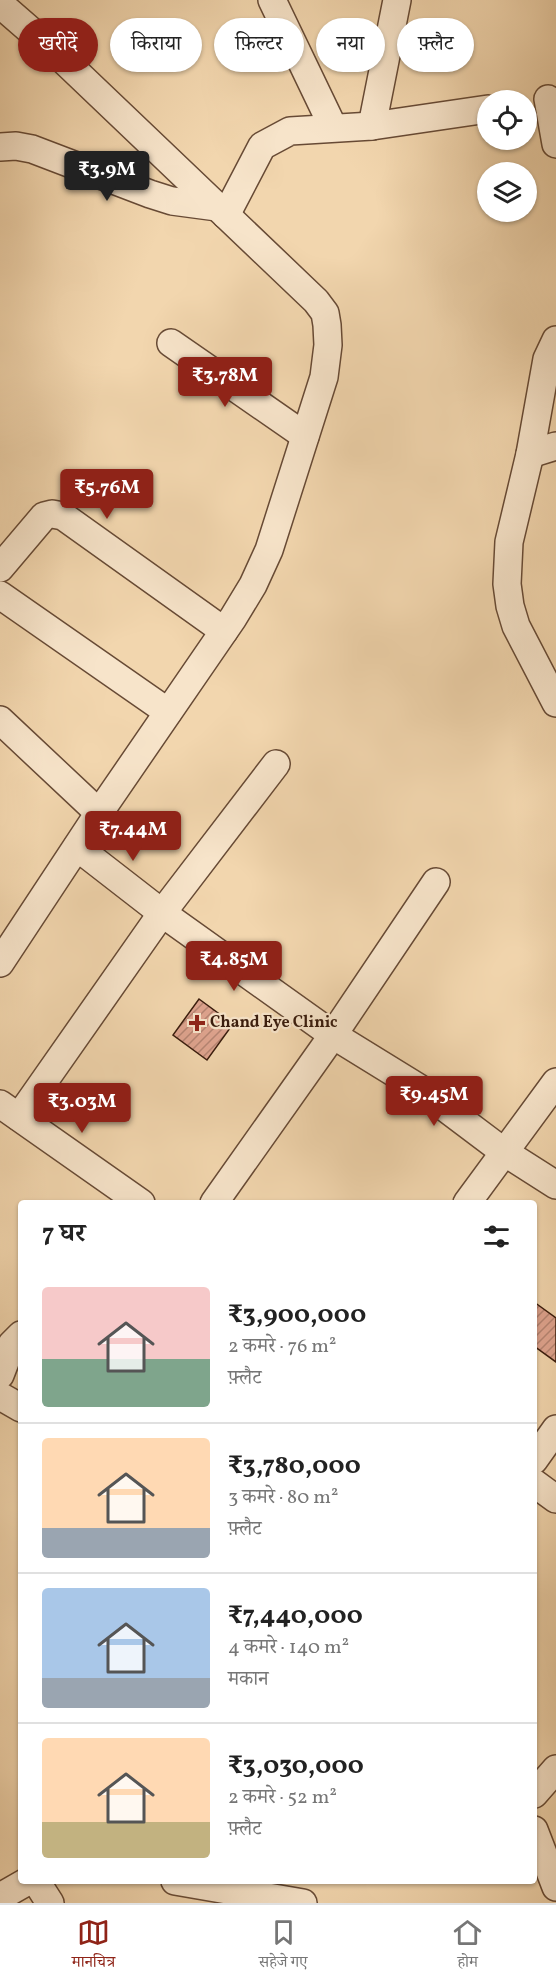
<!DOCTYPE html>
<html lang="hi">
<head>
<meta charset="utf-8">
<style>
  body { margin:0; font-family:Vollkorn,"Noto Serif Devanagari",serif; background:#f2f2f2; color:#222; height:100vh; display:flex; flex-direction:column; font-size:22px; white-space:nowrap }
  * { box-sizing:border-box; margin:0 }
  p { font-size:20px; color:#767676 }
  .icon { flex:none; width:33px; height:33px; fill:none; stroke:currentColor; stroke-width:2; stroke-linecap:round; stroke-linejoin:round }
  .map { position:relative; flex:1; overflow:hidden }
  .details { position:absolute; left:18px; top:1200px; width:519px; height:684px; display:flex; flex-direction:column; background:#fff; border-radius:6px; box-shadow:0 2px 4px #0004 }
  .details>* { flex:none }
  .hud { position:absolute; left:18px; top:18px; width:520px; height:54px; display:flex; gap:12px }
  .fabs { position:absolute; left:477px; top:90px; display:grid; gap:12px }
  .fabs a { display:grid; place-items:center; width:60px; height:60px; border-radius:50%; background:#fff; box-shadow:0 2px 4px #0004; font-size:30px }
  .price { position:absolute; translate:-50% -51px; padding:0 14px; border-radius:6px; background:#8f2418; color:#fff; font-size:20px; line-height:39px; filter:drop-shadow(0 2px 3px #0008) }
  .price::after { content:''; position:absolute; left:50%; top:36px; width:18px; height:14px; margin-left:-9px; background:inherit; clip-path:polygon(0 0,100% 0,50% 100%) }
  .price.on { background:#222; color:#fff }
  ul { padding:0; list-style:none }
  li { display:flex; align-items:center; gap:18px; height:150px; padding:0 24px }
  li+li { border-top:2px solid #e0e0e0 }
  li span { display:grid; place-items:center; flex:none; width:168px; height:120px; border-radius:6px; color:#555 }
  li>.icon { margin-inline-start:auto }
  span .icon { width:72px; height:72px; fill:#fffc; stroke-width:1 }
  li b { font-size:26px }
  h2 { display:flex; justify-content:space-between; align-items:center; height:72px; padding:0 24px; font-size:26px }
  .tag { padding:0 21px; border-radius:27px; background:#fff; box-shadow:0 2px 4px #0004; font-size:21px; line-height:54px }
  .tag.on { background:#8f2418; color:#fff }
  .menu { display:flex; justify-content:space-around; align-items:center; height:84px; border-top:2px solid #e0e0e0; background:#fff; font-size:16px; color:#767676 }
  .menu a { display:grid; justify-items:center; gap:3px }
  .menu .on { color:#8f2418 }
  .map>svg:first-child { display:block }
  .building { fill:url(#building-hatch); stroke:#391c0d; stroke-width:1.5 }
  .lines { fill:none; stroke-linecap:round; stroke-linejoin:round }
  .minor-casing { stroke:#674a35; stroke-width:30 }
  .minor { stroke:#f7e4ca; stroke-width:27 }
  .poi-dot { fill:#8f2418; stroke:#f7e4ca; stroke-width:2 }
  .labels { text-anchor:middle; dominant-baseline:central; stroke-width:4.5; stroke-linejoin:round; paint-order:stroke }
  .poi-label { font-size:16px; font-weight:bold; fill:#391c0d; stroke:#f7e4ca; text-anchor:start }
</style>
</head>
<body>
<div class="map">
<svg width="556" height="1903" viewBox="0 0 556 1903">
  <defs>
    <pattern id="building-hatch" width="6" height="6" patternUnits="userSpaceOnUse" patternTransform="scale(1.5)"><rect width="6" height="6" fill="#dfa48f"/><path d="M-1 1l2-2M0 6l6-6M5 7l2-2" fill="none" stroke="#b68573"/></pattern>
  </defs>
  <rect width="100%" height="100%" fill="#f2d6ae"/>
  <filter id="stains"><feTurbulence type="fractalNoise" baseFrequency=".00333" numOctaves="4"/><feColorMatrix values="0 0 0 0 .2 0 0 0 0 .09 0 0 0 0 .02 0 0 0 .5 -.17"/></filter>
  <radialGradient id="worn" r=".72"><stop offset=".6" stop-color="#630" stop-opacity="0"/><stop offset="1" stop-color="#630" stop-opacity=".3"/></radialGradient>
  <g class="building">
    <path d="M199 999 233 1024 207 1060 173 1035Z"/>
    <path d="M534 1302 556 1318V1362L534 1346Z"/>
  </g>
  <g class="lines">
    <g class="minor-casing">
      <g id="minor">
        <path d="M272 0 333 127"/>
        <path d="M0 4 54 51 316 301 325 313 327 325 328 345 324 377 269 550 253 585 233 618 99 813 0 963"/>
        <path d="M548 99 556 144"/>
        <path d="M372 126 397 0"/>
        <path d="M0 147 16 146 32 149 150 194 172 201 217 207"/>
        <path d="M226 215 262 146 290 131 372 126 488 109"/>
        <path d="M556 340 547 359 530 454 509 542 507 584 510 606 516 626 556 703"/>
        <path d="M171 343 305 436"/>
        <path d="M530 454 556 446"/>
        <path d="M0 568 44 516 52 514 63 516 224 631"/>
        <path d="M0 595 168 712"/>
        <path d="M0 720 99 813"/>
        <path d="M77 847 162 913 333 1035 419 1088 504 1152 556 1185"/>
        <path d="M0 1104 141 1203"/>
        <path d="M19 1117 162 913 276 764"/>
        <path d="M214 1203 333 1035 436 882"/>
        <path d="M467 1203 556 1082"/>
        <path d="M0 1375 12 1344 21 1335"/>
        <path d="M0 1396 21 1408"/>
        <path d="M534 1460 556 1429"/>
        <path d="M534 1483 556 1499"/>
        <path d="M534 1794 556 1769"/>
        <path d="M534 1830 556 1887"/>
        <path d="M36 1881 50 1903"/>
        <path d="M175 1881 303 1903"/>
        <path d="M0 1897 28 1881"/>
      </g>
    </g>
    <use href="#minor" class="minor"/>
  </g>
  <path class="poi-dot" d="M194 1014h6v6h6v6h-6v6h-6v-6h-6v-6h6z"/>
  <g class="labels">
    <g class="poi-label">
      <text x="210" y="1023">Chand Eye Clinic</text>
    </g>
  </g>
  <rect width="100%" height="100%" filter="url(#stains)"/>
  <rect width="100%" height="100%" fill="url(#worn)"/>
</svg>
<div class="fabs">
<a><svg class="icon" aria-label="locate" viewBox="0 0 24 24"><circle cx="12" cy="12" r="6"/><path d="M12 2v4M12 18v4M2 12h4M18 12h4"/></svg></a>
<a><svg class="icon" aria-label="layers" viewBox="0 0 24 24"><path d="M12 4l9 5-9 5-9-5zM3 14l9 5 9-5"/></svg></a>
</div>
<b class="price on" style="left:107px;top:202px">₹3.9M</b>
<b class="price" style="left:225px;top:408px">₹3.78M</b>
<b class="price" style="left:107px;top:520px">₹5.76M</b>
<b class="price" style="left:133px;top:862px">₹7.44M</b>
<b class="price" style="left:234px;top:992px">₹4.85M</b>
<b class="price" style="left:434px;top:1127px">₹9.45M</b>
<b class="price" style="left:82px;top:1134px">₹3.03M</b>
<div class="hud">
<a class="tag on">खरीदें</a>
<a class="tag">किराया</a>
<a class="tag">फ़िल्टर</a>
<a class="tag">नया</a>
<a class="tag">फ़्लैट</a>
</div>
<section class="details">
<h2>7 घर<svg class="icon" aria-label="filters" viewBox="0 0 24 24"><path d="M4 7h16M4 17h16"/><circle cx="9" cy="7" r="2"/><circle cx="15" cy="17" r="2"/></svg></h2>
<ul>
<li><span style="background:linear-gradient(#f6c9c9 60%,#7fa58c 0)"><svg class="icon" aria-label="home" viewBox="0 0 24 24"><path d="M3 11l9-7 9 7M6 9v11h12V9"/></svg></span><div><b>₹3,900,000</b><p>2 कमरे · 76 m²</p><p>फ़्लैट</p></div></li>
<li><span style="background:linear-gradient(#ffd9b3 75%,#9aa5b1 0)"><svg class="icon" aria-label="home" viewBox="0 0 24 24"><path d="M3 11l9-7 9 7M6 9v11h12V9"/></svg></span><div><b>₹3,780,000</b><p>3 कमरे · 80 m²</p><p>फ़्लैट</p></div></li>
<li><span style="background:linear-gradient(#a9c7e8 75%,#9aa5b1 0)"><svg class="icon" aria-label="home" viewBox="0 0 24 24"><path d="M3 11l9-7 9 7M6 9v11h12V9"/></svg></span><div><b>₹7,440,000</b><p>4 कमरे · 140 m²</p><p>मकान</p></div></li>
<li><span style="background:linear-gradient(#ffd9b3 70%,#c2b280 0)"><svg class="icon" aria-label="home" viewBox="0 0 24 24"><path d="M3 11l9-7 9 7M6 9v11h12V9"/></svg></span><div><b>₹3,030,000</b><p>2 कमरे · 52 m²</p><p>फ़्लैट</p></div></li>
</ul>
</section>
</div>
<nav class="menu">
<a class="on"><svg class="icon" aria-label="map" viewBox="0 0 24 24"><path d="M3 6l6-2 6 2 6-2v14l-6 2-6-2-6 2zM9 4v14M15 6v14"/></svg>मानचित्र</a>
<a><svg class="icon" aria-label="saved" viewBox="0 0 24 24"><path d="M7 4h10v16l-5-4-5 4z"/></svg>सहेजे गए</a>
<a><svg class="icon" aria-label="home" viewBox="0 0 24 24"><path d="M3 11l9-7 9 7M6 9v11h12V9"/></svg>होम</a>
</nav>
</body>
</html>
